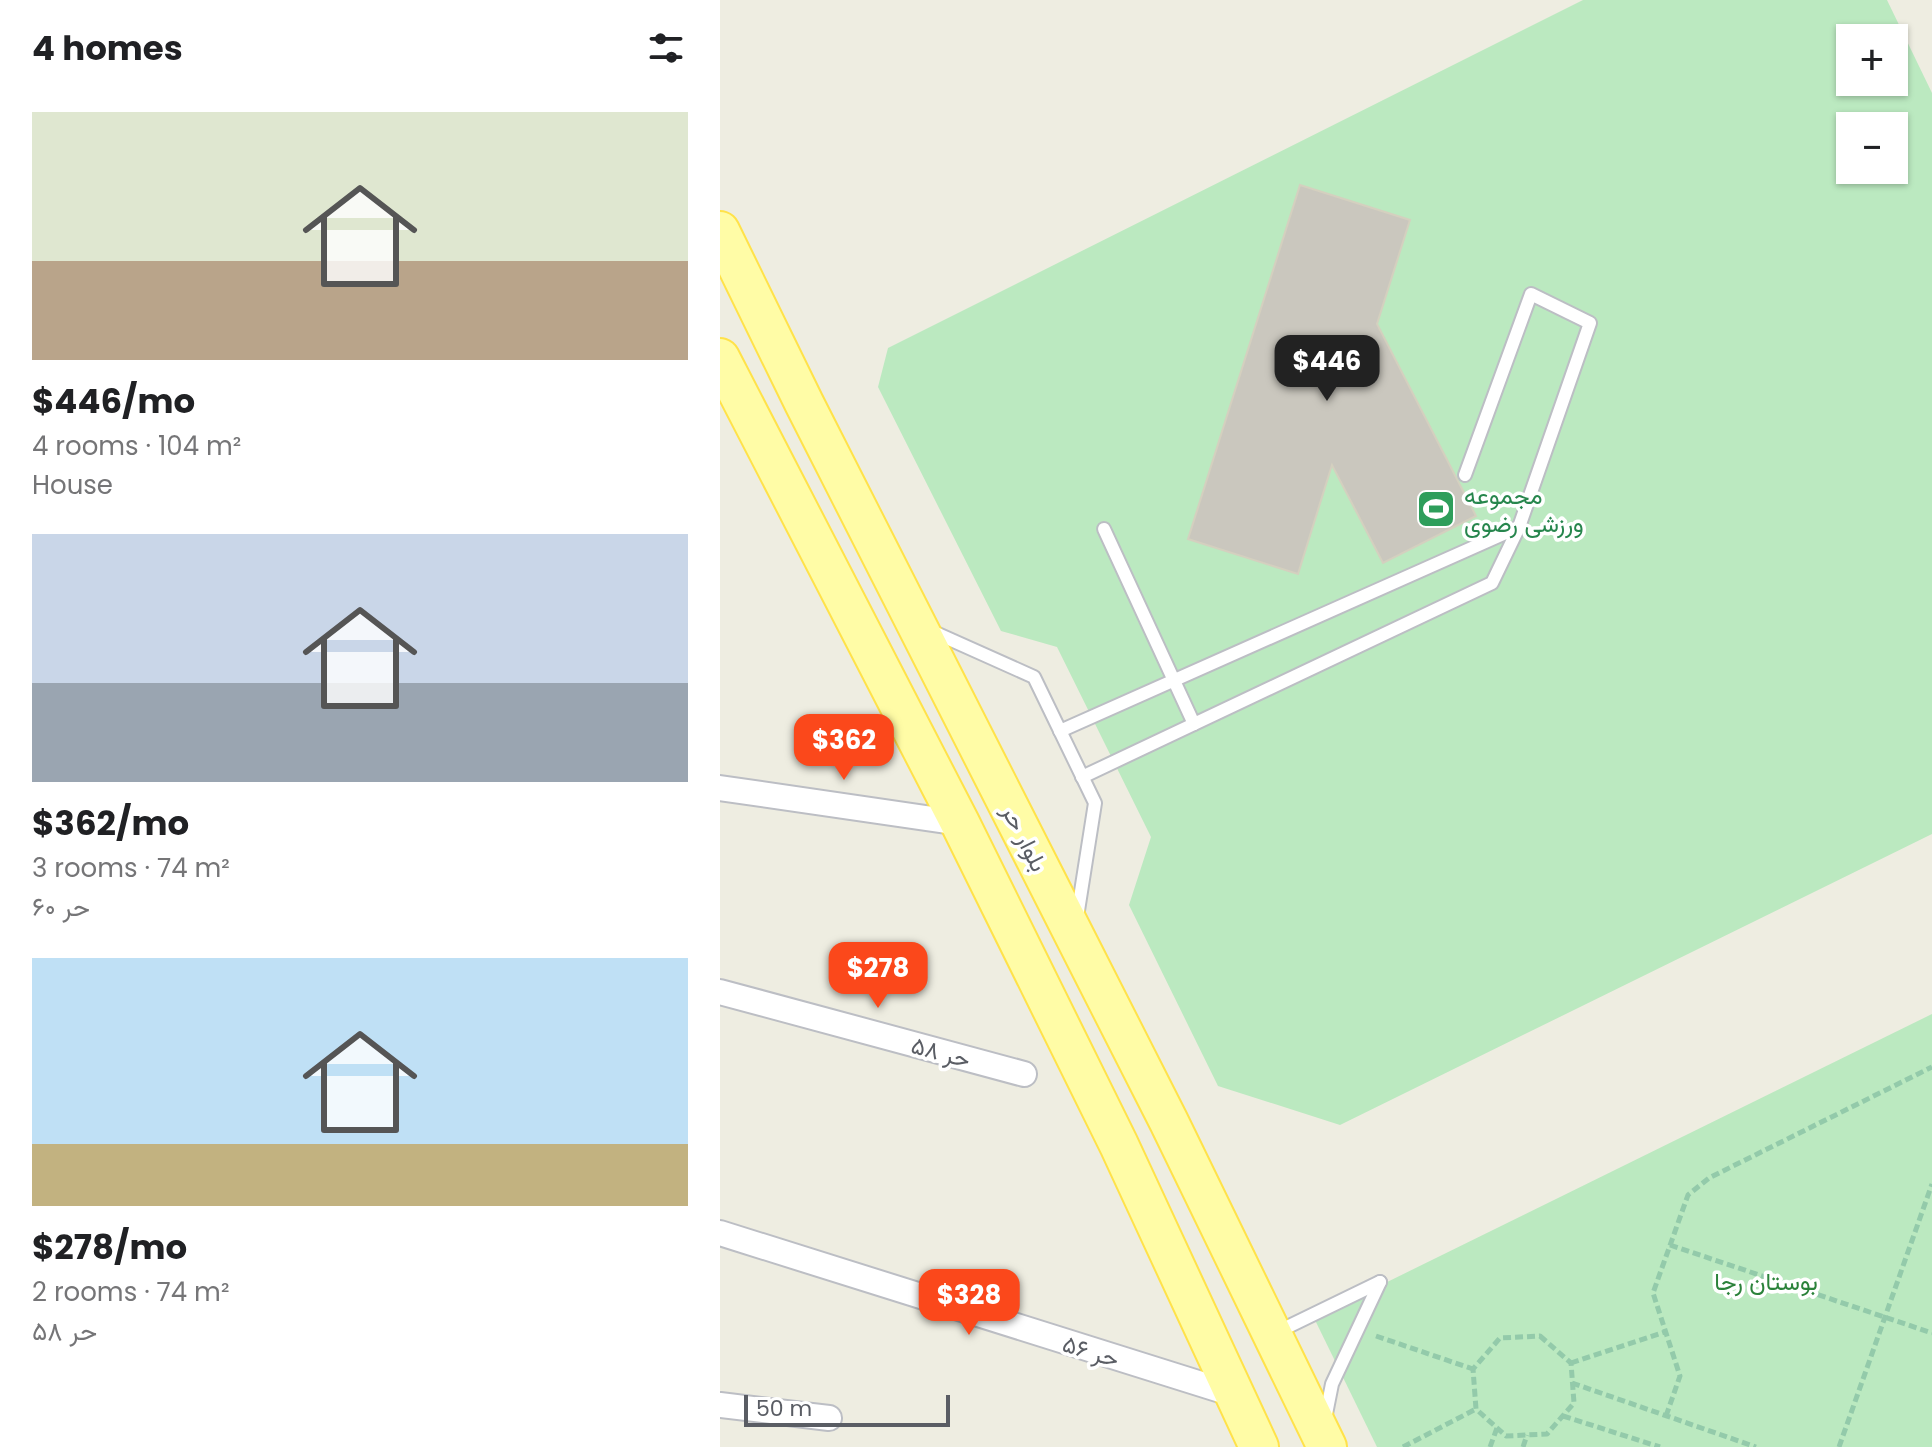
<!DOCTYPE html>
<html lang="en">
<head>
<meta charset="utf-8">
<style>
  body { margin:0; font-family:Poppins,Vazirmatn,sans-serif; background:#f2f2f2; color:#202124; height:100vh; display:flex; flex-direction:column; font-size:30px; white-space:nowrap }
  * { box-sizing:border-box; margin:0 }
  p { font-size:26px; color:#757577 }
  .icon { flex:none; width:44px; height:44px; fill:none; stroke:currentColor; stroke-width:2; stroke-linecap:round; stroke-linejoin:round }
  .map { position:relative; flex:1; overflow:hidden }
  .side { display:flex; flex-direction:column; background:#fff; width:720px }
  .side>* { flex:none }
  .fabs { position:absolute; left:1116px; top:24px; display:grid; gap:16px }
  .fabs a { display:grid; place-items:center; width:72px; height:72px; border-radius:0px; background:#fff; box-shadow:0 2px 6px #0004; font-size:40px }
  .scale { position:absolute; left:24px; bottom:20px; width:206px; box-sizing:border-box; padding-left:8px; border:4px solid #5a5d64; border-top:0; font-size:22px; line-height:28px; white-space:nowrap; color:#5a5d64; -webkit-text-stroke:6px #fff; paint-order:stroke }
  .price { position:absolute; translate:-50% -68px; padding:0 18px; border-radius:16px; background:#fb481b; color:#fff; font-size:26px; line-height:52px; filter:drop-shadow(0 2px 4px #0008) }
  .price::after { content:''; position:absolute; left:50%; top:48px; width:24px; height:18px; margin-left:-12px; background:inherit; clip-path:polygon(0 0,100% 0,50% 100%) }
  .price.current { background:#222; color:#fff }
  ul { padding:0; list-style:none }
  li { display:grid; align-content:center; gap:16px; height:424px; padding:0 32px }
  li span { display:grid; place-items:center; height:248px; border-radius:0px; color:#555 }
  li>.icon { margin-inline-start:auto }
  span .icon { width:144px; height:144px; fill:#fffc; stroke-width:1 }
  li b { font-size:34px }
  h2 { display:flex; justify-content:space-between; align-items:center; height:96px; padding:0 32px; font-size:34px }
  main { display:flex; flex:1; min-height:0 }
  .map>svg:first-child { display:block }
  .green { fill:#bbe9c0; fill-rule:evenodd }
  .building { fill:#cac7be; stroke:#d4d0bf; stroke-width:2 }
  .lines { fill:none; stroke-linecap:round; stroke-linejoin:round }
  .service-casing { stroke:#bcbec4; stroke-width:16 }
  .minor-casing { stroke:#bcbec4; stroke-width:28 }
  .primary-casing { stroke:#ffe24a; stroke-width:42 }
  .path { stroke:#93caaa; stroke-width:5; stroke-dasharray:8 4; stroke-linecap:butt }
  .service { stroke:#fff; stroke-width:12 }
  .minor { stroke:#fff; stroke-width:24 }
  .primary { stroke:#fffca6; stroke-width:38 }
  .labels { text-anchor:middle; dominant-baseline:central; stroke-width:7; stroke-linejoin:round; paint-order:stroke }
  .leisure-label { font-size:24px; fill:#27864d; stroke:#fff; text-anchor:start }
  .street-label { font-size:24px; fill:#5a5d64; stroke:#fff }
  .park-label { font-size:24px; fill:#2b823a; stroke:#fff }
</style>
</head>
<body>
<main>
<section class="side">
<h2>4 homes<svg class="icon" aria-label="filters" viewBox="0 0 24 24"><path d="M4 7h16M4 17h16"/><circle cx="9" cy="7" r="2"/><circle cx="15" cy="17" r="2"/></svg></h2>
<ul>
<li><span style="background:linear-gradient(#dfe7d0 60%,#b9a48a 0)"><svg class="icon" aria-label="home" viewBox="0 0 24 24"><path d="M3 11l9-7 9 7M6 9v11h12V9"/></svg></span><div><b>$446/mo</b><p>4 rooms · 104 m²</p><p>House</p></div></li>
<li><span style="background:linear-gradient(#c9d6e8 60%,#9aa5b1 0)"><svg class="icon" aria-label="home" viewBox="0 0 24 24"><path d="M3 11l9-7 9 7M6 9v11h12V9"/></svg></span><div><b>$362/mo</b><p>3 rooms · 74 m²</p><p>حر ۶۰</p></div></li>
<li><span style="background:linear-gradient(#bfe0f5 75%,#c2b280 0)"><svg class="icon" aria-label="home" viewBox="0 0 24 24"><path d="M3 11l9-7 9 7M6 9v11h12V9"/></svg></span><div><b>$278/mo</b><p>2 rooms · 74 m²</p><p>حر ۵۸</p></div></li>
</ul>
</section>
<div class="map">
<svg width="1212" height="1447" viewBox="0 0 1212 1447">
  <rect width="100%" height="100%" fill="#eeede1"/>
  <g class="green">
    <path d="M863 0H1167L1212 93V834L620 1125 498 1086 409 905 431 837 337 647 281 631 158 387 168 348ZM1130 38H1174V82H1130ZM1130 126H1174V170H1130Z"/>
    <path d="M1212 1014V1447H657L594 1318Z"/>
  </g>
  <path class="building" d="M580 185 690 220 657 324 756 516 663 563 612 465 578 574 468 539Z"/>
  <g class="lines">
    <g class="service-casing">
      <g id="service">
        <path d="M384 529 474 724"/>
        <path d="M209 630 314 677 375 803 357 917"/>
        <path d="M340 731 799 527"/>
        <path d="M362 777 772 583 799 527 870 323 811 294 745 475"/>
        <path d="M555 1333 660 1282"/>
        <path d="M605 1419 612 1384 660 1282"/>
      </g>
    </g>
    <g class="minor-casing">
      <g id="minor">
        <path d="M0 788 240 823"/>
        <path d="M0 992 304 1074"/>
        <path d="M0 1233 513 1394"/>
        <path d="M0 1405 109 1418"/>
      </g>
    </g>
    <g class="primary-casing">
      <g id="primary">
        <path d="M0 231 84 403 449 1122 607 1447"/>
        <path d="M0 358 240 823 399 1145 539 1447"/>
      </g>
    </g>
    <g class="path">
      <path d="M950 1245 1212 1333"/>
      <path d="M656 1336 753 1369"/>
      <path d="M820 1336 851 1363 854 1403 827 1434 786 1436 756 1409 753 1369 780 1338Z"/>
      <path d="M851 1363 945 1332"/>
      <path d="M852 1383 1036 1447"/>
      <path d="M843 1416 940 1447"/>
      <path d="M946 1416 960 1376 933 1293 968 1195 989 1178 1212 1067"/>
      <path d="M683 1447 756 1409"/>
      <path d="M770 1447 777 1428"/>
      <path d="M803 1447 807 1435"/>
      <path d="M1119 1447 1212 1184"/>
    </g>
    <use href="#service" class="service"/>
    <use href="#minor" class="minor"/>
    <use href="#primary" class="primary"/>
  </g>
  <defs>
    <g id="stadium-square" transform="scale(2)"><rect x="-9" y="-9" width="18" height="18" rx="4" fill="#2e9e5b" stroke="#fff"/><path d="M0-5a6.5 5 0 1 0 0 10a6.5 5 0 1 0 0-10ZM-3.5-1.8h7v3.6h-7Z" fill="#fff"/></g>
  </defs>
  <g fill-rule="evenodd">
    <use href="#stadium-square" x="716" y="509"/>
  </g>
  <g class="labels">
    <g class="leisure-label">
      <text x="744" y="495">مجموعه<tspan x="744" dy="28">ورزشی رضوی</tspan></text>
    </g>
    <g class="street-label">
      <text transform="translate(305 838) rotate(63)">بلوار حر</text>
      <text transform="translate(221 1052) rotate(15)">حر ۵۸</text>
      <text transform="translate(371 1351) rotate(17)">حر ۵۶</text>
    </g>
    <g class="park-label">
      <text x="1046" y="1281">بوستان رجا</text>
    </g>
  </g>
</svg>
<div class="fabs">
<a>+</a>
<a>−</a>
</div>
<div class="scale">50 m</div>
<b class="price current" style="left:607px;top:403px">$446</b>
<b class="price" style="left:124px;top:782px">$362</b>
<b class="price" style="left:158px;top:1010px">$278</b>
<b class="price" style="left:249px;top:1337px">$328</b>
</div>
</main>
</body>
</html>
